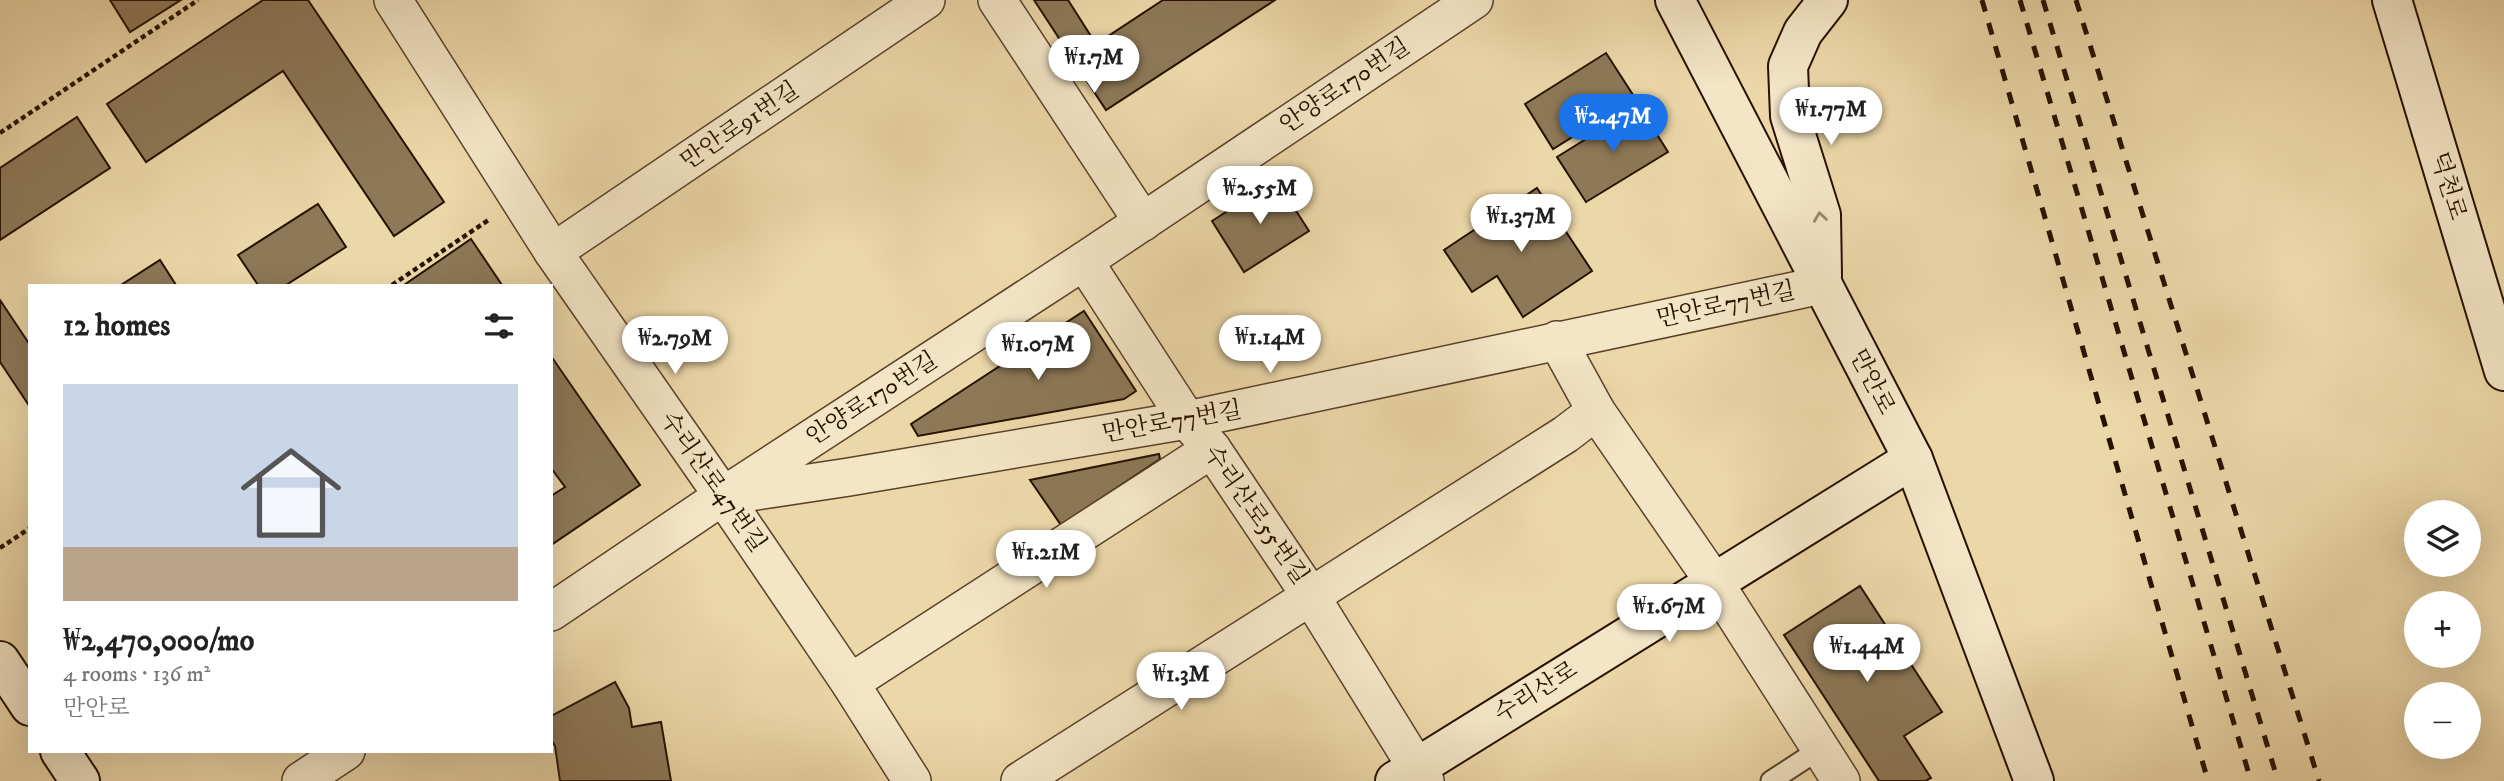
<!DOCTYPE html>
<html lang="en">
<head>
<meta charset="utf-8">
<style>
  body { margin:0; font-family:"IM FELL DW Pica","Noto Serif KR",serif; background:#f2f2f2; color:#222; height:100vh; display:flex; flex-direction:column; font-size:26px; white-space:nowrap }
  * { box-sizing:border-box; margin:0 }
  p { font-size:23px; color:#767676 }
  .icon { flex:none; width:38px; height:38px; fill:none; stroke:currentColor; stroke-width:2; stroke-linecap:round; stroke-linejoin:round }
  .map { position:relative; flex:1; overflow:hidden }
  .sheet { position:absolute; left:28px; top:284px; width:525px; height:469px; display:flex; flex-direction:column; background:#fff; border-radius:0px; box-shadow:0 7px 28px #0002 }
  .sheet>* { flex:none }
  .tools { position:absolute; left:2404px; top:500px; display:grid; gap:14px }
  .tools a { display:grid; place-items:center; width:77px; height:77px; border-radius:50%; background:#fff; box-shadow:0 7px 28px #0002; font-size:35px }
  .price { position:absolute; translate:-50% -60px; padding:0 16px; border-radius:24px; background:#fff; color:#222; font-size:23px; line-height:46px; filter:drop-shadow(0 2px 4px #0008) }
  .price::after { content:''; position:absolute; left:50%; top:42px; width:21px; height:16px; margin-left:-10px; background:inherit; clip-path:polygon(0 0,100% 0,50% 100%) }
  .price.selected { background:#1a73e8; color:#fff }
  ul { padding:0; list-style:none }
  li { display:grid; align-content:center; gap:14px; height:371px; padding:0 35px }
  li+li { border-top:2px solid #e0e0e0 }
  li span { display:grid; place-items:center; height:217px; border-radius:0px; color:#555 }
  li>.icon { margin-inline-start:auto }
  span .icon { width:126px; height:126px; fill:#fffc; stroke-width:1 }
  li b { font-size:30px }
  h2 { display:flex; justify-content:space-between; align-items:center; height:84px; padding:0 35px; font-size:30px }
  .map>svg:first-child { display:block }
  .building { fill:#8d7857; stroke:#261100; stroke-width:2 }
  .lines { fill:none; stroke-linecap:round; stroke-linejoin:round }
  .lane-casing { stroke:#58422a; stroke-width:23 }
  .street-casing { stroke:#58422a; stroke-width:40 }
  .secondary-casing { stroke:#261100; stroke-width:42 }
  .path { stroke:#261100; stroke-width:4.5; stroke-dasharray:5 3.5; stroke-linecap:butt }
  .lane { stroke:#f3e5c6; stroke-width:19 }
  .street { stroke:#f3e5c6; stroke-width:37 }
  .secondary { stroke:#f3e5c6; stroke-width:38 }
  .rail { stroke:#261100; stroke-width:5; stroke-dasharray:12 12; stroke-linecap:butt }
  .oneway { stroke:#97866d }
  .labels { text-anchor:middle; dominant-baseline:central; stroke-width:6; stroke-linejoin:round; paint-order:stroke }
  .street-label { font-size:24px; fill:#261100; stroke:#f3e5c6 }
</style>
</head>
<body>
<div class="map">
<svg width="2504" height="781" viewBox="0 0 2504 781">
  <rect width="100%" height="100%" fill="#ecd7a8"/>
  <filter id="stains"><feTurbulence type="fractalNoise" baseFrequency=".00286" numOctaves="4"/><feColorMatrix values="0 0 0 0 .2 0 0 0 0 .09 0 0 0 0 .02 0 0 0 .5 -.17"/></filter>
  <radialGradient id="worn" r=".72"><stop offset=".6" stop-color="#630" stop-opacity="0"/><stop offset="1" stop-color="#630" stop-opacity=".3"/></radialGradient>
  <g class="building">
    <path d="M110 0H181L130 32Z"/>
    <path d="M263 0H308L444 202 394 236 283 71 146 162 107 104Z"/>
    <path d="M1034 0H1068L1096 44 1163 0H1275L1106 110Z"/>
    <path d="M1606 53 1635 98 1553 149 1525 104Z"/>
    <path d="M1639 106 1668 152 1586 202 1557 157Z"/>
    <path d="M77 117 110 168 0 240V168Z"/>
    <path d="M1276 180 1309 231 1244 272 1212 221Z"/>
    <path d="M1537 188 1592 271 1523 317 1497 276 1472 292 1444 250Z"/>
    <path d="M318 204 346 247 286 285H258L238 255Z"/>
    <path d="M471 239 502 285H404Z"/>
    <path d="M160 260 176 285H121Z"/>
    <path d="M0 300 30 345V407L0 362Z"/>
    <path d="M1084 311 1136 391 1124 399 918 436 911 424Z"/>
    <path d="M551 356 640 485 551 545V496L565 487 551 468Z"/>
    <path d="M1159 454 1160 459 1061 525 1030 480Z"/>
    <path d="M1860 586 1942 712 1904 736 1931 778 1925 781H1879L1784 635Z"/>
    <path d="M615 682 629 708 632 727 661 722 671 781H560L555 746 551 739V716Z"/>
  </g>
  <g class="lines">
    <g class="lane-casing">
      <path id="lane" d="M1771 781 1820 749"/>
    </g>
    <g class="street-casing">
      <g id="street">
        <path d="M393 0 553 252 723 496 850 683 912 781"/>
        <path d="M997 0 1143 222"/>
        <path d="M553 252 926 0"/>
        <path d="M1084 261 1187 420 1212 449 1310 595 1425 781"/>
        <path d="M1557 340 1596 411 1714 582 1841 781"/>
        <path d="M723 496 849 477 1187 420 1822 285"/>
        <path d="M551 612 723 496 1084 261 1474 0"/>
        <path d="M850 683 1212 449"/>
        <path d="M301 781 346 751"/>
        <path d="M1020 781 1566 434 1596 411"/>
      </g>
    </g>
    <g class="secondary-casing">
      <g id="secondary">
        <path d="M1675 0 1913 459 2034 781"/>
        <path d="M2392 0 2504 371"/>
        <path d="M1822 276 1821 215 1790 116 1788 66 1803 32 1828 0"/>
        <path d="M0 661 30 706"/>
        <path d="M60 751 80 781"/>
        <path d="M1395 781 1913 459"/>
      </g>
    </g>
    <g class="path">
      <path d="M0 133 198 0"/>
      <path d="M392 285 490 219"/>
      <path d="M0 548 30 528"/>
    </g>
    <use href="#lane" class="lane"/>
    <use href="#street" class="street"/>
    <use href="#secondary" class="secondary"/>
    <g class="rail">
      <path d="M1982 0 2208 781"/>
      <path d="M2020 0 2251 781"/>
      <path d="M2043 0 2278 781"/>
      <path d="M2076 0 2319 781"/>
    </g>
  </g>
  <defs><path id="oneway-chevron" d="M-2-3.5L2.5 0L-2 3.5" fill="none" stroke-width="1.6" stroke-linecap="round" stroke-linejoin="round" transform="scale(1.75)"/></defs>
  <use class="oneway" href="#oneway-chevron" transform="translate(1820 217) rotate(-98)"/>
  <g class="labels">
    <g class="street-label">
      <text transform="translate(1345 86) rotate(-34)">안양로170번길</text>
      <text transform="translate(740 126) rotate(-34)">만안로91번길</text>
      <text transform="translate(2448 186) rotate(73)">덕천로</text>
      <text transform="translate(1726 305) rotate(-12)">만안로77번길</text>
      <text transform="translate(1872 382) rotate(63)">만안로</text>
      <text transform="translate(872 399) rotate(-33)">안양로170번길</text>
      <text transform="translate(1172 422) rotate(-10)">만안로77번길</text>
      <text transform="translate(713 482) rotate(55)">수리산로47번길</text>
      <text transform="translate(1256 515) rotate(55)">수리산로55번길</text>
      <text transform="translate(1536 692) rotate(-32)">수리산로</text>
    </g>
  </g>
  <rect width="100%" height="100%" filter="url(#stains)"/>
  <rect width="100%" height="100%" fill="url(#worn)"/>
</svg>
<div class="tools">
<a><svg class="icon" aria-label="layers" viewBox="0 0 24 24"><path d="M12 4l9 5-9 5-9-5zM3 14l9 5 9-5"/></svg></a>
<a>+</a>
<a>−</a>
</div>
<b class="price" style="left:1094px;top:95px">₩1.7M</b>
<b class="price" style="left:1831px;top:147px">₩1.77M</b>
<b class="price selected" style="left:1613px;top:154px">₩2.47M</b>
<b class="price" style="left:1260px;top:226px">₩2.55M</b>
<b class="price" style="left:1521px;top:254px">₩1.37M</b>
<b class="price" style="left:1270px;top:375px">₩1.14M</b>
<b class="price" style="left:675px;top:376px">₩2.79M</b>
<b class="price" style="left:1038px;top:382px">₩1.07M</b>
<b class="price" style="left:1046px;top:590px">₩1.21M</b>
<b class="price" style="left:1669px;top:644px">₩1.67M</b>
<b class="price" style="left:1867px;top:684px">₩1.44M</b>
<b class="price" style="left:1181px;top:712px">₩1.3M</b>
<section class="sheet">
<h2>12 homes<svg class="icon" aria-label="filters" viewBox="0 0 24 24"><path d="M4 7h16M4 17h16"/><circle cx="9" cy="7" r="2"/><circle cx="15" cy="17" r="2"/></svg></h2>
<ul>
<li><span style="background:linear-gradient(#c9d6e8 75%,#b9a48a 0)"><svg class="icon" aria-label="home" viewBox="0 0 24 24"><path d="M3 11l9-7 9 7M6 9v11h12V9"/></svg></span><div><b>₩2,470,000/mo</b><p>4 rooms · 136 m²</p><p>만안로</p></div></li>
</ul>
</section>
</div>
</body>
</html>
